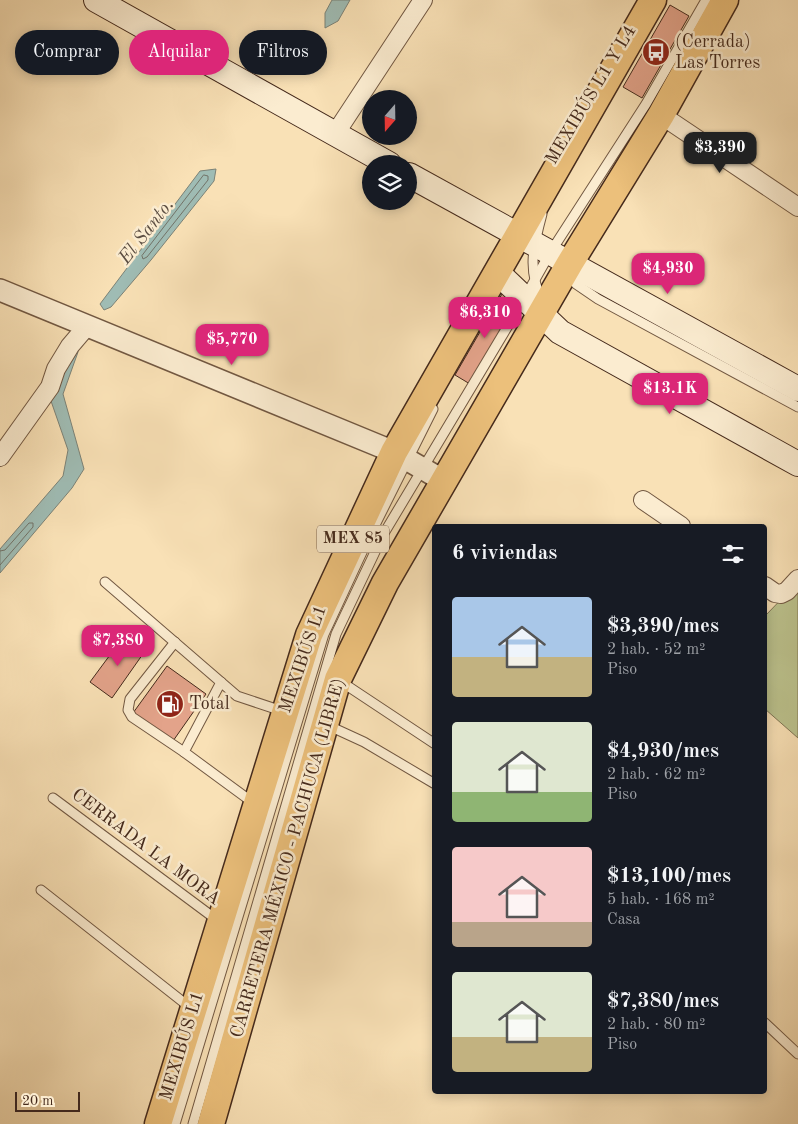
<!DOCTYPE html>
<html lang="es">
<head>
<meta charset="utf-8">
<style>
  body { margin:0; font-family:"Old Standard TT",serif; background:#242831; color:#f1f3f6; height:100vh; display:flex; flex-direction:column; font-size:19px; white-space:nowrap }
  * { box-sizing:border-box; margin:0 }
  p { font-size:16px; color:#9ea1a6 }
  .icon { flex:none; width:28px; height:28px; fill:none; stroke:currentColor; stroke-width:2; stroke-linecap:round; stroke-linejoin:round }
  .map { position:relative; flex:1; overflow:hidden }
  .details { position:absolute; left:432px; top:524px; width:335px; height:570px; display:flex; flex-direction:column; background:#171b24; border-radius:5px; box-shadow:0 2px 12px #0003 }
  .details>* { flex:none }
  .top-card { position:absolute; left:15px; top:30px; width:342px; height:45px; display:flex; gap:10px }
  .needle { width:32px; rotate:200deg }
  .buttons { position:absolute; left:362px; top:90px; display:grid; gap:10px }
  .buttons a { display:grid; place-items:center; width:55px; height:55px; border-radius:50%; background:#171b24; box-shadow:0 2px 12px #0003; font-size:25px }
  .scale { position:absolute; left:15px; bottom:12px; width:65px; box-sizing:border-box; padding-left:5px; border:2px solid #452a1c; border-top:0; font-size:14px; line-height:18px; white-space:nowrap; color:#452a1c; -webkit-text-stroke:4px #fbecd0; paint-order:stroke }
  .price { position:absolute; translate:-50% -42px; padding:0 11px; border-radius:10px; background:#db2777; color:#fff; font-size:16px; line-height:32px; filter:drop-shadow(0 1px 2px #0008) }
  .price::after { content:''; position:absolute; left:50%; top:30px; width:15px; height:11px; margin-left:-8px; background:inherit; clip-path:polygon(0 0,100% 0,50% 100%) }
  .price.selected { background:#222; color:#fff }
  ul { padding:0; list-style:none }
  li { display:flex; align-items:center; gap:15px; height:125px; padding:0 20px }
  li span { display:grid; place-items:center; flex:none; width:140px; height:100px; border-radius:5px; color:#555 }
  li>.icon { margin-inline-start:auto }
  span .icon { width:60px; height:60px; fill:#fffc; stroke-width:1 }
  li b { font-size:21px }
  h2 { display:flex; justify-content:space-between; align-items:center; height:60px; padding:0 20px; font-size:21px }
  .pill { padding:0 18px; border-radius:22px; background:#171b24; box-shadow:0 2px 12px #0003; font-size:18px; line-height:45px }
  .pill.selected { background:#db2777; color:#fff }
  .map>svg:first-child { display:block }
  .green { fill:#bcc38e; stroke:#807655 }
  .water { fill:#9fbcb4; stroke:#7b8277 }
  .lines { fill:none; stroke-linecap:round; stroke-linejoin:round }
  .shore { stroke:#727368; stroke-width:1 }
  .building { fill:#e3a38a; stroke:#452a1c }
  .service-casing { stroke:#725842; stroke-width:11 }
  .minor-casing { stroke:#725842; stroke-width:20 }
  .tertiary-casing { stroke:#725842; stroke-width:24 }
  .secondary-casing { stroke:#452a1c; stroke-width:26 }
  .primary-casing { stroke:#452a1c; stroke-width:29 }
  .service { stroke:#fbecd0; stroke-width:9 }
  .minor { stroke:#fbecd0; stroke-width:18 }
  .tertiary { stroke:#fbecd0; stroke-width:21 }
  .secondary { stroke:#fbecd0; stroke-width:24 }
  .primary { stroke:#ecc07b; stroke-width:26 }
  .labels { text-anchor:middle; dominant-baseline:central; stroke-width:5; stroke-linejoin:round; paint-order:stroke }
  .shield { fill:#fbecd0; stroke:#7c6452; stroke-width:1 }
  .shield-label { font-size:16px; font-weight:bold; fill:#452a1c }
  .poi-label { font-size:18px; fill:#452a1c; stroke:#fbecd0; text-anchor:start }
  .street-label { font-size:18px; fill:#452a1c; stroke:#fbecd0 }
  .water-label { font-size:19px; font-style:italic; fill:#5c4e42; stroke:#fbecd0 }
</style>
</head>
<body>
<div class="map">
<svg width="798" height="1124" viewBox="0 0 798 1124">
  <rect width="100%" height="100%" fill="#f9e1b6"/>
  <filter id="stains"><feTurbulence type="fractalNoise" baseFrequency=".004" numOctaves="4"/><feColorMatrix values="0 0 0 0 .2 0 0 0 0 .09 0 0 0 0 .02 0 0 0 .5 -.17"/></filter>
  <radialGradient id="worn" r=".72"><stop offset=".6" stop-color="#630" stop-opacity="0"/><stop offset="1" stop-color="#630" stop-opacity=".3"/></radialGradient>
  <path class="green" d="M798 582V738L765 709V616Z"/>
  <g class="water">
    <path d="M332 0H350L338 21 325 28V13Z"/>
    <path d="M216 169 214 181 151 260 111 307 104 310 100 304 200 171Z"/>
    <path d="M77 347 78 352 63 394 84 469 72 488 0 573V549L63 476 68 450 51 401V392Z"/>
  </g>
  <g class="lines">
    <g class="shore">
      <path d="M204 175 208 176V180L147 257 143 259 142 256Z"/>
      <path d="M0 551 5 550 29 523H33V527L0 565"/>
    </g>
  </g>
  <g class="building">
    <path d="M670 5 689 16 642 98 623 87Z"/>
    <path d="M502 294 516 302 470 384 455 375Z"/>
    <path d="M124 636 145 651 112 698 90 682Z"/>
    <path d="M167 666 206 694 173 741 133 713Z"/>
  </g>
  <g class="lines">
    <g class="service-casing">
      <g id="service">
        <path d="M542 214C533 247 527 271 543 303"/>
        <path d="M567 274 576 284 598 299 798 407"/>
        <path d="M105 582 237 696 282 711"/>
        <path d="M175 642 130 699 128 710 132 717 184 752"/>
        <path d="M340 681 435 744"/>
        <path d="M221 682 184 752 255 804"/>
        <path d="M327 725 364 742 435 784"/>
        <path d="M53 798 217 920"/>
        <path d="M41 890 192 1009"/>
        <path d="M765 1023 798 1054"/>
        <path d="M175 1124 324 634 370 535 433 409"/>
        <path d="M193 1124 336 634 383 535 524 299 550 253 646 104 706 0"/>
      </g>
    </g>
    <g class="minor-casing">
      <g id="minor">
        <path d="M661 115 798 207"/>
        <path d="M335 134 423 0"/>
        <path d="M0 457 50 387 56 369 70 346 87 326"/>
        <path d="M643 500 681 526"/>
        <path d="M765 586 775 593 781 594 787 591 798 579"/>
      </g>
    </g>
    <g class="tertiary-casing">
      <path id="tertiary" d="M0 290 394 452 444 481"/>
    </g>
    <g class="secondary-casing">
      <g id="secondary">
        <path d="M96 0 389 164"/>
        <path d="M409 175 798 389"/>
        <path d="M497 272 560 332 798 464"/>
      </g>
    </g>
    <g class="primary-casing">
      <g id="primary">
        <path d="M158 1124 309 635 394 452 653 0"/>
        <path d="M211 1124 338 679 385 583 570 263 661 115 725 0"/>
      </g>
    </g>
    <use href="#service" class="service"/>
    <use href="#minor" class="minor"/>
    <use href="#tertiary" class="tertiary"/>
    <use href="#secondary" class="secondary"/>
    <use href="#primary" class="primary"/>
  </g>
  <defs>
    <g id="bus-disc" transform="scale(1.4375)"><circle r="9.5" fill="#8f2418" stroke="#fbecd0"/><path d="M-5-6H5V4H4V6H2V4H-2V6H-4V4H-5ZM-3.5-4V0h7V-4ZM-3.5 1.2v1.5H-2V1.2ZM2 1.2v1.5H3.5V1.2Z" fill="#fff"/></g>
    <g id="fuel-disc" transform="scale(1.4375)"><circle r="9.5" fill="#8f2418" stroke="#fbecd0"/><path d="M-5.5-6h7V0h2V4h1.3V-2.5L3-4.5l.8-.8L6-3V5H2.5V1h-1V6h-7ZM-4.2-4.7v3.2H.2V-4.7Z" fill="#fff"/></g>
  </defs>
  <g fill-rule="evenodd">
    <use href="#bus-disc" x="656" y="52"/>
    <use href="#fuel-disc" x="170" y="704"/>
  </g>
  <g class="labels">
    <rect class="shield" x="317" y="525.5" width="72" height="27" rx="4"/>
    <g class="shield-label">
      <text x="353" y="539">MEX 85</text>
    </g>
    <g class="poi-label">
      <text x="675" y="42">(Cerrada)<tspan x="675" dy="21">Las Torres</tspan></text>
      <text x="189" y="704">Total</text>
    </g>
    <g class="street-label">
      <text transform="translate(591 95) rotate(-59)">MEXIBÚS L1 Y L4</text>
      <text transform="translate(303 659) rotate(-71)">MEXIBÚS L1</text>
      <text transform="translate(146 847) rotate(37)">CERRADA LA MORA</text>
      <text transform="translate(288 858) rotate(-74)">CARRETERA MÉXICO - PACHUCA (LIBRE)</text>
      <text transform="translate(182 1046) rotate(-73)">MEXIBÚS L1</text>
    </g>
    <g class="water-label">
      <text transform="translate(147 232) rotate(-52)">El Santo.</text>
    </g>
  </g>
  <rect width="100%" height="100%" filter="url(#stains)"/>
  <rect width="100%" height="100%" fill="url(#worn)"/>
</svg>
<div class="buttons">
<a><svg class="needle" viewBox="-14 -14 28 28"><path d="M0-13l5 13h-10z" fill="#e53935"/><path d="M0 13l5-13h-10z" fill="#9ea1a6"/></svg></a>
<a><svg class="icon" aria-label="layers" viewBox="0 0 24 24"><path d="M12 4l9 5-9 5-9-5zM3 14l9 5 9-5"/></svg></a>
</div>
<div class="scale">20 m</div>
<b class="price selected" style="left:720px;top:174px">$3,390</b>
<b class="price" style="left:668px;top:295px">$4,930</b>
<b class="price" style="left:485px;top:339px">$6,310</b>
<b class="price" style="left:232px;top:366px">$5,770</b>
<b class="price" style="left:670px;top:415px">$13.1K</b>
<b class="price" style="left:118px;top:667px">$7,380</b>
<div class="top-card">
<a class="pill">Comprar</a>
<a class="pill selected">Alquilar</a>
<a class="pill">Filtros</a>
</div>
<section class="details">
<h2>6 viviendas<svg class="icon" aria-label="filters" viewBox="0 0 24 24"><path d="M4 7h16M4 17h16"/><circle cx="9" cy="7" r="2"/><circle cx="15" cy="17" r="2"/></svg></h2>
<ul>
<li><span style="background:linear-gradient(#a9c7e8 60%,#c2b280 0)"><svg class="icon" aria-label="home" viewBox="0 0 24 24"><path d="M3 11l9-7 9 7M6 9v11h12V9"/></svg></span><div><b>$3,390/mes</b><p>2 hab. · 52 m²</p><p>Piso</p></div></li>
<li><span style="background:linear-gradient(#dfe7d0 70%,#8fb573 0)"><svg class="icon" aria-label="home" viewBox="0 0 24 24"><path d="M3 11l9-7 9 7M6 9v11h12V9"/></svg></span><div><b>$4,930/mes</b><p>2 hab. · 62 m²</p><p>Piso</p></div></li>
<li><span style="background:linear-gradient(#f6c9c9 75%,#b9a48a 0)"><svg class="icon" aria-label="home" viewBox="0 0 24 24"><path d="M3 11l9-7 9 7M6 9v11h12V9"/></svg></span><div><b>$13,100/mes</b><p>5 hab. · 168 m²</p><p>Casa</p></div></li>
<li><span style="background:linear-gradient(#dfe7d0 65%,#c2b280 0)"><svg class="icon" aria-label="home" viewBox="0 0 24 24"><path d="M3 11l9-7 9 7M6 9v11h12V9"/></svg></span><div><b>$7,380/mes</b><p>2 hab. · 80 m²</p><p>Piso</p></div></li>
</ul>
</section>
</div>
</body>
</html>
